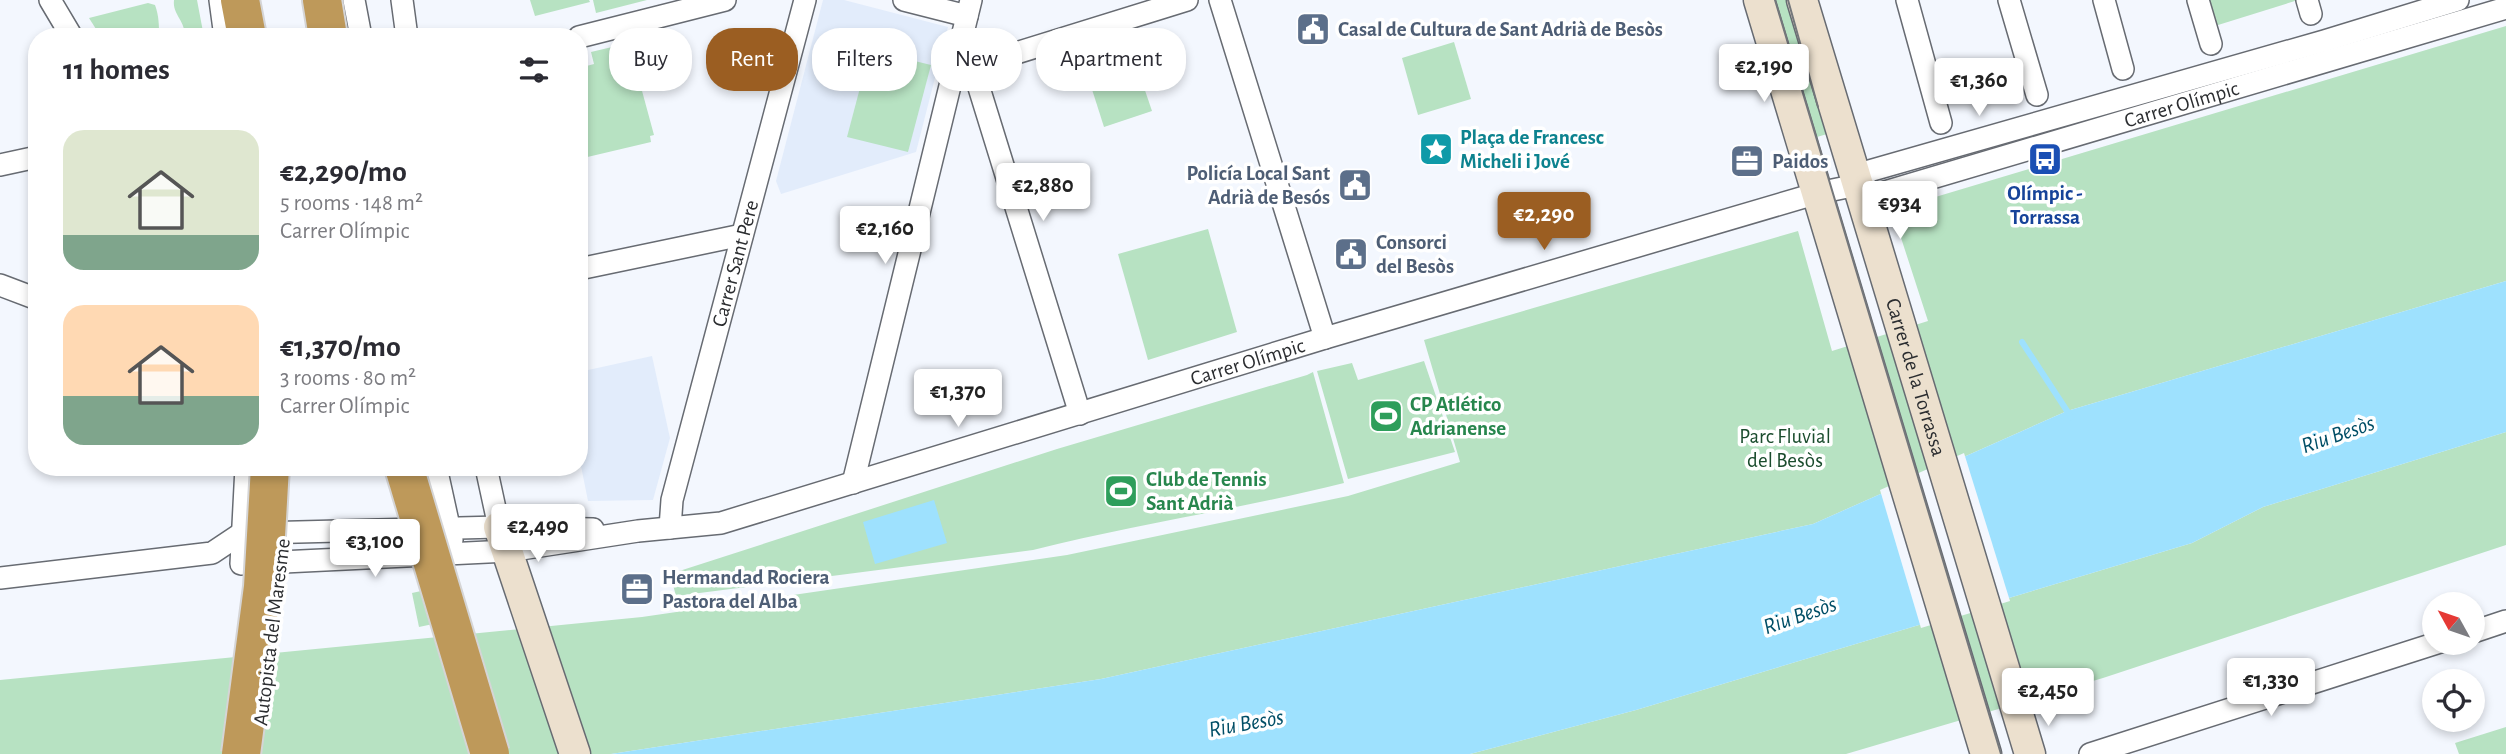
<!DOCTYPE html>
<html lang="en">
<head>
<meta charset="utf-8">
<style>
  body { margin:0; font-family:"Alegreya Sans",sans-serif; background:#f7f7f7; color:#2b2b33; height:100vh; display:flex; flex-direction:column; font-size:26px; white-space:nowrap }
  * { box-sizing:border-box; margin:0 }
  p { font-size:23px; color:#7c7c81 }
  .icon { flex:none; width:38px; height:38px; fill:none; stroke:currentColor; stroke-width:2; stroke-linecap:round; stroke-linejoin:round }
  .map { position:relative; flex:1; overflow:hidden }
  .details { position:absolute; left:28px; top:28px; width:560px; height:448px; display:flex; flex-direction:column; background:#fff; border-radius:28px; box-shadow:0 4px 10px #0003 }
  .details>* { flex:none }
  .banner { position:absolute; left:609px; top:28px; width:665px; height:63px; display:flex; gap:14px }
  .needle { width:46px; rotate:310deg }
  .controls { position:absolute; left:2422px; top:592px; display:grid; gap:14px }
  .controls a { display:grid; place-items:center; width:63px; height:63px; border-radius:50%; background:#fff; box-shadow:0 4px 10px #0003; font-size:35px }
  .price { position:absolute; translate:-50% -60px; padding:0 16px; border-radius:7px; background:#fff; color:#222; font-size:23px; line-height:46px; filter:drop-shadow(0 2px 4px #0008) }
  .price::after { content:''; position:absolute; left:50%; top:42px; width:21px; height:16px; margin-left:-10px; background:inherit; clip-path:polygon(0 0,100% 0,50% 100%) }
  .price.on { background:#9b5e22; color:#fff }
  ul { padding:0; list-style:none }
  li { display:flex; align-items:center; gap:21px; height:175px; padding:0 35px }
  li span { display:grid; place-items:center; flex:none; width:196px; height:140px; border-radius:21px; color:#555 }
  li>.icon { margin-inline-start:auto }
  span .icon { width:84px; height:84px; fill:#fffc; stroke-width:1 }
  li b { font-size:30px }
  h2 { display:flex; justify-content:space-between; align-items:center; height:84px; padding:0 35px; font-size:30px }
  .tag { padding:0 24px; border-radius:28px; background:#fff; box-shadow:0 4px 10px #0003; font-size:24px; line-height:63px }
  .tag.on { background:#9b5e22; color:#fff }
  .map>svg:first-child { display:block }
  .built { fill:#e2ecfb }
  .green { fill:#b7e2c2 }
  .water { fill:#9ee1fe }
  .pier { fill:#f3f7fe }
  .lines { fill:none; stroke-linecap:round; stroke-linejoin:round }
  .stream { stroke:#9ee1fe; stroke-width:6 }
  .street-casing { stroke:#676b72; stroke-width:24 }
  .secondary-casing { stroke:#676b72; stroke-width:33 }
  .highway-casing { stroke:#d5d5d6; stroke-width:42 }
  .street { stroke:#fff; stroke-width:21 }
  .secondary { stroke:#ece0ce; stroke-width:30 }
  .highway { stroke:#be995a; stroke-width:38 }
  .tram { stroke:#74777b; stroke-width:2 }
  .highway-bridge-casing { stroke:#d5d5d6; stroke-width:42; stroke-linecap:butt }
  .highway-bridge { stroke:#be995a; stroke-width:38 }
  .labels { text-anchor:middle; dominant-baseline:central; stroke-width:7; stroke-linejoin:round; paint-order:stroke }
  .service-label { font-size:21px; font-weight:bold; fill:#4e5e75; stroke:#fff; text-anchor:start }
  .street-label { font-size:21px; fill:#2b2d30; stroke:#fff }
  .culture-label { font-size:21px; font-weight:bold; fill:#0d838f; stroke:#fff; text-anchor:start }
  .transit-label { font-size:21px; font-weight:bold; fill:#164399; stroke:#fff }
  .leisure-label { font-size:21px; font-weight:bold; fill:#27864d; stroke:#fff; text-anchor:start }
  .park-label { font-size:21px; fill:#1a4c2d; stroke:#fff }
  .water-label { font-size:23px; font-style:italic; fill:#004e66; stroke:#fff }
</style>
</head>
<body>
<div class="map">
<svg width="2506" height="754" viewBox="0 0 2506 754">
  <rect width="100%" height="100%" fill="#f3f7fe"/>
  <g class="built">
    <path d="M823 0H844L948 27 916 152 781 194 776 181Z"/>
    <path d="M652 356 670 438 653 500 588 501 579 456V372Z"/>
  </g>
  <g class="green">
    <path d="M174 0H197L204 37H184C187 22 172 15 174 0Z"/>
    <path d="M530 0H589L590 2 535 16Z"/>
    <path d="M593 0H647L596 13Z"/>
    <path d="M1769 0H1795L1834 132 1810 139Z"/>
    <path d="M2193 0H2298L2202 30Z"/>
    <path d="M148 3 155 5C159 16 159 25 159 37H101L89 18Z"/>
    <path d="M2506 26V281L2067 411 1813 524 1101 679 611 754H0V680L642 617 1067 555 1348 496 1460 462 1424 340 1798 231 1832 351 1928 321 1892 210Z"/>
    <path d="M1454 42 1471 99 1418 115 1402 58Z"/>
    <path d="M629 43 654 135 650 136 651 142 579 159V68L594 64 591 52Z"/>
    <path d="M870 50 931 65 908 152 847 137Z"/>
    <path d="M1136 64 1152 111 1104 127 1089 80Z"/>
    <path d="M1208 229 1237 332 1148 360 1118 254Z"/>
    <path d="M1424 361 1455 452 1348 479 1317 371 1352 363 1358 380Z"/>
    <path d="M1313 372 1344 483C1241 509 1136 524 1033 550L676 596 670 574 1057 449 1307 375Z"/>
    <path d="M2506 432V545L2103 678 1846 754H1470L1636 710 2192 543 2263 507Z"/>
    <path d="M453 584 461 618 419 627 412 593Z"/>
    <path d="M2506 727V754H2459L2455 743Z"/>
  </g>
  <g class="water">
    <path d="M2506 281V432L2263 507 2192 543 1636 710 1470 754H611L1101 679 1813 524 2067 411Z"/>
    <path d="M934 500 947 543 875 564 863 522Z"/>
  </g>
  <path class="pier" d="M1964 453 2010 601 1921 628 1880 490Z"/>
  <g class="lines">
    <path class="stream" d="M2022 342 2071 417"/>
    <g class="street-casing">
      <g id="street">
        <path d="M50 0 72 37"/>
        <path d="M220 0 225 37"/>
        <path d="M354 0 361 37"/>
        <path d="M402 0 407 37"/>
        <path d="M904 0 967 16"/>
        <path d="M1220 0 1325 338"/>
        <path d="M1907 0 1941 123"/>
        <path d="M2009 0 2037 95"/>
        <path d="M2104 0 2123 69"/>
        <path d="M2198 0 2211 44"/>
        <path d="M2307 0 2311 14"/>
        <path d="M579 37 725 0"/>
        <path d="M958 59 976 78 1080 414"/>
        <path d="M958 59H997L1187 0"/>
        <path d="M0 165 37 157"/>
        <path d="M1857 185 1869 171 2324 41 2458 0"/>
        <path d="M579 269 742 235"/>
        <path d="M0 285 37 299"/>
        <path id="s1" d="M246 467 241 564 508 551 638 531 721 523 1325 338 1818 193 1857 185 1878 194 2506 8"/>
        <path d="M436 467 452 540"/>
        <path d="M486 467 499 527"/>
        <path d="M853 483 971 0"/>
        <path id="s2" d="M670 528 672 500 805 0"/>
        <path d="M258 533 499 527 593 529"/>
        <path d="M0 578 212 553 242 533"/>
        <path d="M2473 632 2506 621"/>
        <path d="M2090 754 2440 642"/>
      </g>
    </g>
    <g class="secondary-casing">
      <g id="secondary">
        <path d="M1759 0 1986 754"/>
        <path id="s3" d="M1802 0 2030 754"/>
        <path d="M499 527 575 754"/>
      </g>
    </g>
    <g class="highway-casing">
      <g id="highway">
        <path d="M240 0 247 37"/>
        <path d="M322 0 328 37"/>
      </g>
    </g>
    <use href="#street" class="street"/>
    <use href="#secondary" class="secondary"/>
    <use href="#highway" class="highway"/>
    <g class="tram">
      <path d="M1775 0 2001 754"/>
      <path d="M1788 0 1818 107"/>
    </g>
    <g class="highway-bridge-casing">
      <g id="highway-bridge">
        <path d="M404 467 490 754"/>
        <path d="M241 754 263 587 270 467"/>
      </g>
    </g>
    <use href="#highway-bridge" class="highway-bridge"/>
  </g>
  <defs>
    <g id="civic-square" transform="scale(1.75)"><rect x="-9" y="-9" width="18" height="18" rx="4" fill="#5c6f8a" stroke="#fff"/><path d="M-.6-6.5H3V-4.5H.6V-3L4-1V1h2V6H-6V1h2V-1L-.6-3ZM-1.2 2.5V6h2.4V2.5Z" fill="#fff"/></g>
    <g id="sight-square" transform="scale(1.75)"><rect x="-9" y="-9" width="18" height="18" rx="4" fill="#0f9aa8" stroke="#fff"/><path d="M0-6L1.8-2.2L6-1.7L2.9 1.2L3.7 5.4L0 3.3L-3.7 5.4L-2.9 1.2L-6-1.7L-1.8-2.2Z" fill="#fff"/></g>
    <g id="bus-square" transform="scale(1.75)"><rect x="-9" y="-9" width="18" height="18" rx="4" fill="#1a4fb4" stroke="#fff"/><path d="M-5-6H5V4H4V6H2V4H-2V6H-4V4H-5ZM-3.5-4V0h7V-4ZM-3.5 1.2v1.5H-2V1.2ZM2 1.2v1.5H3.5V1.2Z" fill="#fff"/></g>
    <g id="office-square" transform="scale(1.75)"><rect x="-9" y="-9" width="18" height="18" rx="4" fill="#5c6f8a" stroke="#fff"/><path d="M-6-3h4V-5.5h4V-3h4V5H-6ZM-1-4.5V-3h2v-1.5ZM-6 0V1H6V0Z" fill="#fff"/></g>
    <g id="stadium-square" transform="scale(1.75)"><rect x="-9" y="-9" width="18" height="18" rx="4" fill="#2e9e5b" stroke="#fff"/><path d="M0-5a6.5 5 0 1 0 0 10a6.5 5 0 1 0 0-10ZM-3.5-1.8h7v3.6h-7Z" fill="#fff"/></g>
  </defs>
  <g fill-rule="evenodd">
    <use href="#civic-square" x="1313" y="29"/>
    <use href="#sight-square" x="1436" y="149"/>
    <use href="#bus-square" x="2045" y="159"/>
    <use href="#office-square" x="1747" y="161"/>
    <use href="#civic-square" x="1355" y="185"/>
    <use href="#civic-square" x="1351" y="254"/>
    <use href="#stadium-square" x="1386" y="416"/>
    <use href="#stadium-square" x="1121" y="491"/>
    <use href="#office-square" x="637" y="589"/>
  </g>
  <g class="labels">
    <g class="service-label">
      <text x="1338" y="29">Casal de Cultura de Sant Adrià de Besòs</text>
      <text x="1772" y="161">Paidos</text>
      <text x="1330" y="173" text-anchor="end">Policía Local Sant<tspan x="1330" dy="24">Adrià de Besós</tspan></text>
      <text x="1376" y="242">Consorci<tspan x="1376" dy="24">del Besòs</tspan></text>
      <text x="662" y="577">Hermandad Rociera<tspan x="662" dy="24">Pastora del Alba</tspan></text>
    </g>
    <g class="street-label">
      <text stroke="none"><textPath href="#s1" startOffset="2104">Carrer Olímpic</textPath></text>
      <text stroke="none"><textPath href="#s2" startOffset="273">Carrer Sant Pere</textPath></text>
      <text stroke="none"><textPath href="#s1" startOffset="1130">Carrer Olímpic</textPath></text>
      <text stroke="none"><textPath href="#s3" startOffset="394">Carrer de la Torrassa</textPath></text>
      <text transform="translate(272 632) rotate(-83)">Autopista del Maresme</text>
    </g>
    <g class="culture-label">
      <text x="1460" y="137">Plaça de Francesc<tspan x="1460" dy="24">Micheli i Jové</tspan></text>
    </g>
    <g class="transit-label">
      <text x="2045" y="193">Olímpic -<tspan x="2045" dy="24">Torrassa</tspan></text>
    </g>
    <g class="leisure-label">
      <text x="1410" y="404">CP Atlético<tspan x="1410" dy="24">Adrianense</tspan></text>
      <text x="1146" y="479">Club de Tennis<tspan x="1146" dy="24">Sant Adrià</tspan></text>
    </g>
    <g class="park-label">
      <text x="1785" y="436">Parc Fluvial<tspan x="1785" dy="24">del Besòs</tspan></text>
    </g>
    <g class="water-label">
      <text transform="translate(2338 435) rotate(-19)">Riu Besòs</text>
      <text transform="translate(1800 616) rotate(-19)">Riu Besòs</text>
      <text transform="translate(1246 724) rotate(-10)">Riu Besòs</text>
    </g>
  </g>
</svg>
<div class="controls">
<a><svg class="needle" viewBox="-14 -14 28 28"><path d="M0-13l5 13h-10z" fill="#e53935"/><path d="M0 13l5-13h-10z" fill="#7c7c81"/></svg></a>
<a><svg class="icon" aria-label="locate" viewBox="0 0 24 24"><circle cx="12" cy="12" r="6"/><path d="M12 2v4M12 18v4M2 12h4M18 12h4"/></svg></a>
</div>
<b class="price" style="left:1764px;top:104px">€2,190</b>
<b class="price" style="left:1979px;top:118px">€1,360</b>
<b class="price" style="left:1043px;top:223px">€2,880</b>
<b class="price" style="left:1900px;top:241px">€934</b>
<b class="price on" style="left:1544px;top:252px">€2,290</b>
<b class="price" style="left:885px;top:266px">€2,160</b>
<b class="price" style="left:958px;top:429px">€1,370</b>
<b class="price" style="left:538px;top:564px">€2,490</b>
<b class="price" style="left:375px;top:579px">€3,100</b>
<b class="price" style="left:2271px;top:718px">€1,330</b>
<b class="price" style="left:2048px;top:728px">€2,450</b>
<div class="banner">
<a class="tag">Buy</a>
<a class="tag on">Rent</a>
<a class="tag">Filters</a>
<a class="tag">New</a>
<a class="tag">Apartment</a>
</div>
<section class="details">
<h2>11 homes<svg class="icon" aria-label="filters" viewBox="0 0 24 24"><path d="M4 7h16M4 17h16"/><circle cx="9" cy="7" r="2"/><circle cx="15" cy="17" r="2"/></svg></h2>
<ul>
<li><span style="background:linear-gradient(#dfe7d0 75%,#7fa58c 0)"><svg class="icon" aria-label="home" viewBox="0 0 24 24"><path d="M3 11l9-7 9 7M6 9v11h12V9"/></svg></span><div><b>€2,290/mo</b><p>5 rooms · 148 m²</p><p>Carrer Olímpic</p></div></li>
<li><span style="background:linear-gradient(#ffd9b3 65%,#7fa58c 0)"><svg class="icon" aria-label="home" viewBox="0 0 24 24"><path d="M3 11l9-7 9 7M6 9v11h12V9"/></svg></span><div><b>€1,370/mo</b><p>3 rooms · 80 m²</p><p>Carrer Olímpic</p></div></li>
</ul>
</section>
</div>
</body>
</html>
